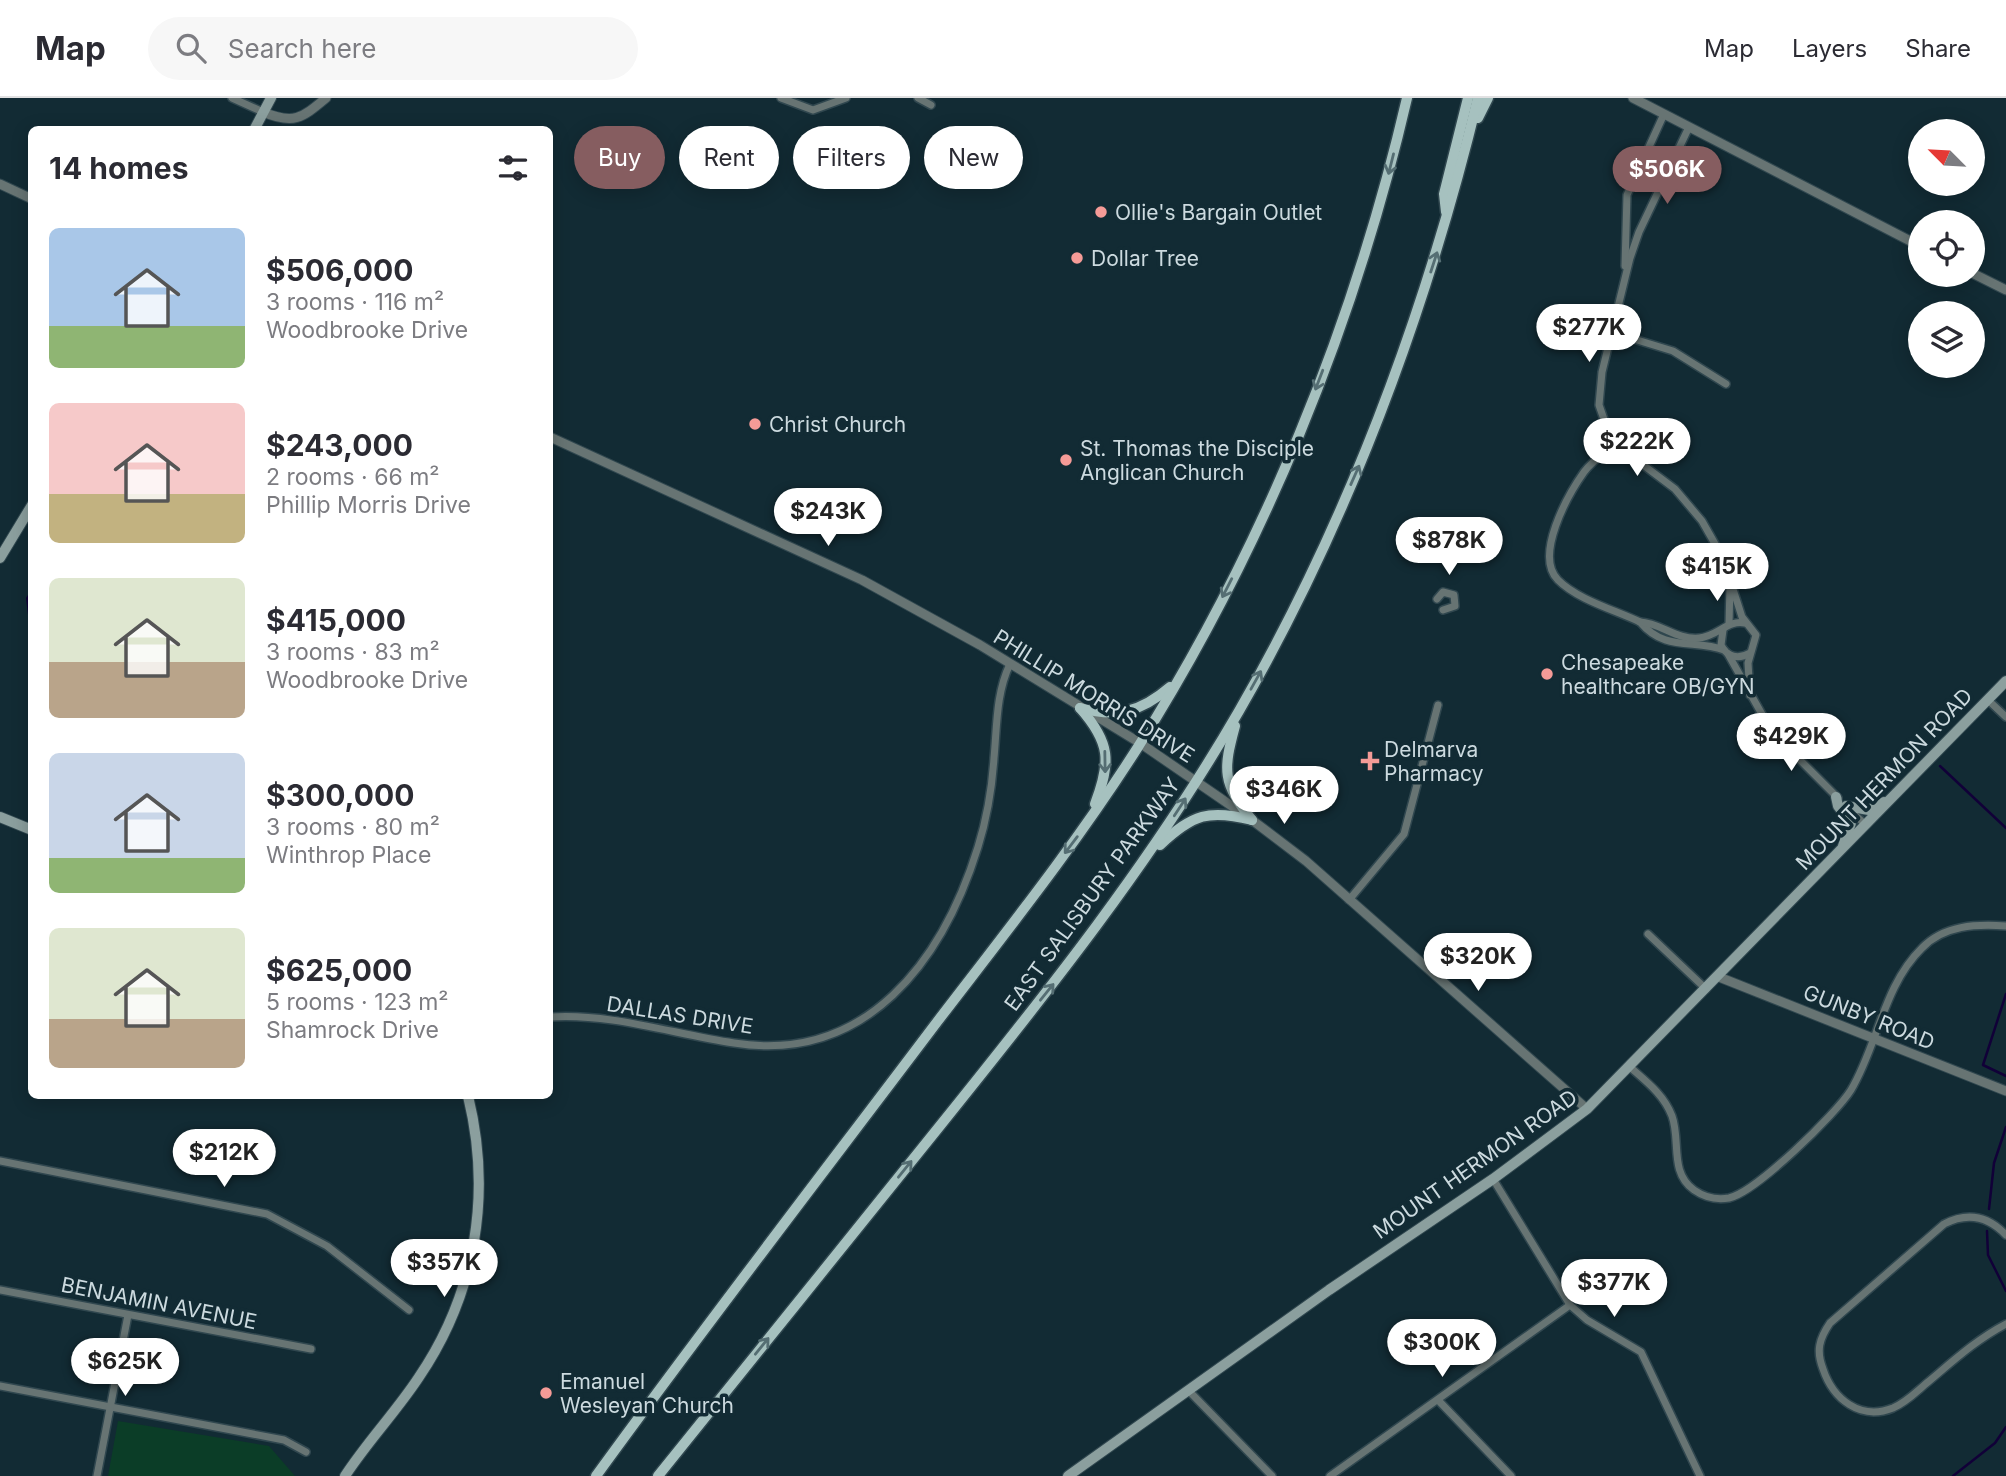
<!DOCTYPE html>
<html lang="en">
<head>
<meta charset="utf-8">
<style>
  body { margin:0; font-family:Inter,sans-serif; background:#f7f7f7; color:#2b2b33; height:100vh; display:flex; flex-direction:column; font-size:26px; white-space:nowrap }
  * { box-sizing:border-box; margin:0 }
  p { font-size:23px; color:#7c7c81 }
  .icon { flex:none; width:38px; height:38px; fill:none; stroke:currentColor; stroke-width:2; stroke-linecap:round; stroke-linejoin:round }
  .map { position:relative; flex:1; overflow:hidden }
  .details { position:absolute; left:28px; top:28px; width:525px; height:973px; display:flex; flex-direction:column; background:#fff; border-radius:10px; box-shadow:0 4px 18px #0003 }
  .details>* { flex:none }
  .banner { position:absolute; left:574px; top:28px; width:665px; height:63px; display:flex; gap:14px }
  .needle { width:46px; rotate:294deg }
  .tools { position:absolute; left:1908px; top:21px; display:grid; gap:14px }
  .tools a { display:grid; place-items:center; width:77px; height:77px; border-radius:50%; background:#fff; box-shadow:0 4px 18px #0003; font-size:35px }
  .price { position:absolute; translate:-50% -60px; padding:0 16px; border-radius:24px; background:#fff; color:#222; font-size:23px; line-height:46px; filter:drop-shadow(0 2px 4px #0008) }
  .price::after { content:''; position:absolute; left:50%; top:42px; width:21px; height:16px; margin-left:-10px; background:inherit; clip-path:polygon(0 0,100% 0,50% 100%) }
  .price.current { background:#865d60; color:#fff }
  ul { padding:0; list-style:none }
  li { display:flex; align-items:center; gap:21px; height:175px; padding:0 21px }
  li span { display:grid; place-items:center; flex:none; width:196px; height:140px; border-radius:10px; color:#555 }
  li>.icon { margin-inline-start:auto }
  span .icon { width:84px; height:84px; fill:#fffc; stroke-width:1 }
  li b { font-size:30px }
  h2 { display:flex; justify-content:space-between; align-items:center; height:84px; padding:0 21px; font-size:30px }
  .pill { padding:0 24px; border-radius:32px; background:#fff; box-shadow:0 4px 18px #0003; font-size:24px; line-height:63px }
  .pill.current { background:#865d60; color:#fff }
  header { display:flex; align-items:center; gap:42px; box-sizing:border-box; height:98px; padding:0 35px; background:#fff; border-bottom:2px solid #e1e1e2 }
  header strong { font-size:33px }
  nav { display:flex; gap:38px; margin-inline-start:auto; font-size:24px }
  .search { width:490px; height:63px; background:#f7f7f7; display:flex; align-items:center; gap:18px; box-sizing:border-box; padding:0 24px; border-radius:38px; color:#7c7c81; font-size:26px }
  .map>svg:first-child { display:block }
  .green { fill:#0b3d27 }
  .water { fill:#110038 }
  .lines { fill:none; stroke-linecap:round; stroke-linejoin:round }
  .stream { stroke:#110038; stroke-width:2.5 }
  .minor-casing { stroke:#30474f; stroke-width:10 }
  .tertiary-casing { stroke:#30474f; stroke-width:11 }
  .secondary-casing { stroke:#30474f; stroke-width:12 }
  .primary-casing { stroke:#30474f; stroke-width:13 }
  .minor { stroke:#677473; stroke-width:7 }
  .tertiary { stroke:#677473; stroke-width:9 }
  .secondary { stroke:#8b9f9e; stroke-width:10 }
  .primary { stroke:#a6c1bf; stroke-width:10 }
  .oneway { stroke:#556e73 }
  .poi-dot { fill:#f59b97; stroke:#122b34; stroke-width:2.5 }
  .labels { text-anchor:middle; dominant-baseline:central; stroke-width:7; stroke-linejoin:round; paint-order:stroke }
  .poi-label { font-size:21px; fill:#ccdadf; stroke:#122b34; text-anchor:start }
  .street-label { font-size:21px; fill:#ccdadf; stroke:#122b34 }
</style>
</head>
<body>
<header>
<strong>Map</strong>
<div class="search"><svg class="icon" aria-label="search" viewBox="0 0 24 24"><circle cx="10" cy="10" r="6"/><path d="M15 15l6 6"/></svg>Search here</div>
<nav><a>Map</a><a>Layers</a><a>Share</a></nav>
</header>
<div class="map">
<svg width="2006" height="1378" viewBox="0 0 2006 1378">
  <rect width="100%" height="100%" fill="#122b34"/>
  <path class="green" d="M118 1323 269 1348 295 1378H108Z"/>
  <path class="water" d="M31 492H32L31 543 26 500Z"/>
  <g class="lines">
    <g class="stream">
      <path d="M1940 668 2006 730"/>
      <path d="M2006 896 1983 967 2006 978"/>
      <path d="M1989 1111 1994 1065 2006 1029"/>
      <path d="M1987 1133 1988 1157 2006 1193"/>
      <path d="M1953 1378 1995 1345 2006 1329"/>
    </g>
    <g class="minor-casing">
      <g id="minor">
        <path d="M232 0 263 14"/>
        <path d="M781 0 813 12 846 0"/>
        <path d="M918 0 931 7"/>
        <path d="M1689 29 1639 134 1630 160 1602 274 1599 307 1608 333 1618 348 1675 391 1702 423 1723 460 1742 519 1756 537 1748 565 1750 597"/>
        <path d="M1625 168 1627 97 1664 16"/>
        <path d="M1611 234 1673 253 1726 286"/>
        <path d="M1616 345C1605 354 1592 363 1584 374 1567 398 1534 458 1558 482 1578 502 1615 512 1640 524 1665 554 1694 541 1724 552"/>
        <path d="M1437 501 1443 494 1454 497 1455 508 1443 512"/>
        <path d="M1640 524C1661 525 1676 542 1699 540 1717 539 1728 521 1745 525"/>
        <path d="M1729 526 1730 487"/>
        <path d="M1723 532 1721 547C1727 559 1738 562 1750 555"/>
        <path d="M1728 556 1772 634 1838 700"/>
        <path d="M1988 602 2006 619"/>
        <path d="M1846 709 1866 727"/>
        <path d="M1349 802 1404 736 1438 607"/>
        <path d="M1648 836 1706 891"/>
        <path d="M550 919C612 915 673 936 734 945 867 966 943 862 978 749 987 720 992 690 994 660 997 628 996 595 1010 566"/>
        <path d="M1631 970C1647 984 1664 997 1672 1018 1681 1043 1669 1074 1694 1092 1704 1099 1717 1102 1729 1100 1756 1094 1836 1016 1851 992 1878 947 1883 888 1922 850 1944 827 1976 826 2006 828"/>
        <path d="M0 1063 267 1116 327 1148 409 1212"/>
        <path d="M1493 1081 1570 1207 1587 1222 1641 1254 1700 1378"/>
        <path d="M2006 1137C1988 1118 1967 1114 1944 1126L1830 1225C1819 1241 1816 1253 1823 1271 1833 1301 1860 1323 1893 1310 1907 1304 1917 1293 1928 1284 1953 1263 1977 1241 2006 1226"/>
        <path d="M0 1192 311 1251"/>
        <path d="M0 1288 284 1342 306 1354"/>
        <path d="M1188 1292 1272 1378"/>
        <path d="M1438 1302 1511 1378"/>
        <path d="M97 1378 128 1217"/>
        <path d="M1330 1378 1570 1207"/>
      </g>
    </g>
    <g class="tertiary-casing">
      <g id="tertiary">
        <path d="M1633 0 1920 148"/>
        <path d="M263 14C294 27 302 20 326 0"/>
        <path d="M0 86 32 101"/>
        <path d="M1972 175 2006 192"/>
        <path d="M550 339 862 482 980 547 1140 645 1252 722 1306 763 1587 1011"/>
        <path d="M1719 879 2006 993"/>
      </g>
    </g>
    <g class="secondary-casing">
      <g id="secondary">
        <path d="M254 32 271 0"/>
        <path d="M0 460 32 407"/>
        <path d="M1836 699 1838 708 1851 725 1843 748"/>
        <path d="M1846 708 1869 712 1884 704"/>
        <path d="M0 719 32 732"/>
        <path d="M345 1378C367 1344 396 1314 419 1279 476 1195 492 1096 468 998"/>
        <path d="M1068 1378 1329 1192 1493 1081 1587 1011 2006 583"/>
      </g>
    </g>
    <g class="primary-casing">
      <g id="primary">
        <path d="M1478 20 1488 0"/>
        <path d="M1446 114 1444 96 1468 0"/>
        <path d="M1080 610C1111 645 1111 664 1095 706"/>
        <path d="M1080 610C1117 620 1141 614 1170 589"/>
        <path d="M1235 628C1223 672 1222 685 1252 722"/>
        <path d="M1160 747C1193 716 1209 711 1252 722"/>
        <path d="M596 1378C707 1225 823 1075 937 924 1006 834 1077 745 1138 649 1263 451 1354 228 1407 0"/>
        <path d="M658 1378C752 1262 845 1145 939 1029 1047 895 1153 762 1239 613 1349 422 1426 214 1478 0"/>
      </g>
    </g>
    <use href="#minor" class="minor"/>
    <use href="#tertiary" class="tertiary"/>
    <use href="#secondary" class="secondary"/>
    <use href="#primary" class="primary"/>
  </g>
  <defs><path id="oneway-shaft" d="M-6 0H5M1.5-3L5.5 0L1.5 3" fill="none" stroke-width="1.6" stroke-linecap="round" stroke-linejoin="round" transform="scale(1.75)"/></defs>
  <g class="oneway">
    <use href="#oneway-shaft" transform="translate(1391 66) rotate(104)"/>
    <use href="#oneway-shaft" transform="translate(1434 164) rotate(-72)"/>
    <use href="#oneway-shaft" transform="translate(1319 282) rotate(111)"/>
    <use href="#oneway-shaft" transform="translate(1355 377) rotate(-66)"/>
    <use href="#oneway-shaft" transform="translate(1227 490) rotate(117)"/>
    <use href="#oneway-shaft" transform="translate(1256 582) rotate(-61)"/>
    <use href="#oneway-shaft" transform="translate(1105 664) rotate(89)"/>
    <use href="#oneway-shaft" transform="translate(1180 709) rotate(-57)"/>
    <use href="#oneway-shaft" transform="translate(1071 747) rotate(127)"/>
    <use href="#oneway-shaft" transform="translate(1047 894) rotate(-51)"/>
    <use href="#oneway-shaft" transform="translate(905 1071) rotate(-51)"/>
    <use href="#oneway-shaft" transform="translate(762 1248) rotate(-51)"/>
  </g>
  <g class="poi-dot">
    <circle cx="1101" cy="114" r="7"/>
    <circle cx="1077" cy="160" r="7"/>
    <circle cx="755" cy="326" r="7"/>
    <circle cx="1066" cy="362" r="7"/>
    <circle cx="1547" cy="576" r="7"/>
    <path d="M1366.5 652.5h7v7h7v7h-7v7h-7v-7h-7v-7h7z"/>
    <circle cx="546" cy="1295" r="7"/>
  </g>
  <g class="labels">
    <g class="poi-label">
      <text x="1115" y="114">Ollie's Bargain Outlet</text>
      <text x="1091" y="160">Dollar Tree</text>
      <text x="769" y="326">Christ Church</text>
      <text x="1080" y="350">St. Thomas the Disciple<tspan x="1080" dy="24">Anglican Church</tspan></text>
      <text x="1561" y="564">Chesapeake<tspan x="1561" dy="24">healthcare OB/GYN</tspan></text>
      <text x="1384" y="651">Delmarva<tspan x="1384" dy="24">Pharmacy</tspan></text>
      <text x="560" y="1283">Emanuel<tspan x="560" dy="24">Wesleyan Church</tspan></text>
    </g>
    <g class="street-label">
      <text transform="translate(1094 598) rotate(32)">PHILLIP MORRIS DRIVE</text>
      <text transform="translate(1884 681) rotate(-46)">MOUNT HERMON ROAD</text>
      <text transform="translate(1092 796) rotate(-54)">EAST SALISBURY PARKWAY</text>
      <text transform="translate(680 917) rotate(9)">DALLAS DRIVE</text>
      <text transform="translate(1869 919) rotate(22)">GUNBY ROAD</text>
      <text transform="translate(1475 1066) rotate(-35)">MOUNT HERMON ROAD</text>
      <text transform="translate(159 1205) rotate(11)">BENJAMIN AVENUE</text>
    </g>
  </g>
</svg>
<div class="tools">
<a><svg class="needle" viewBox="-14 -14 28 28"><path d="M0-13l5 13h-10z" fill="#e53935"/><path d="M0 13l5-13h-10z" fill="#7c7c81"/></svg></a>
<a><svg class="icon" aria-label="locate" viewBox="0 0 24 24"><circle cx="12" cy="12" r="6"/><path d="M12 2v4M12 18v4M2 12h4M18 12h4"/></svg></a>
<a><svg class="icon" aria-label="layers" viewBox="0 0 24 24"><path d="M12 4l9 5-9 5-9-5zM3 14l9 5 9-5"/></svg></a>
</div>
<b class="price current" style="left:1667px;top:108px">$506K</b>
<b class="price" style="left:1589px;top:266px">$277K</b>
<b class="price" style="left:1637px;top:380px">$222K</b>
<b class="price" style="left:828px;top:450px">$243K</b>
<b class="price" style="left:1449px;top:479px">$878K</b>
<b class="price" style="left:1717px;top:505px">$415K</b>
<b class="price" style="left:1791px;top:675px">$429K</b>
<b class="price" style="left:1284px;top:728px">$346K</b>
<b class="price" style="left:1478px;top:895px">$320K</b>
<b class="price" style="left:224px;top:1091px">$212K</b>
<b class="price" style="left:444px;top:1201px">$357K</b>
<b class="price" style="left:1614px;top:1221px">$377K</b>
<b class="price" style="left:1442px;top:1281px">$300K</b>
<b class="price" style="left:125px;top:1300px">$625K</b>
<div class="banner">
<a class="pill current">Buy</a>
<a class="pill">Rent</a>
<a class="pill">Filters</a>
<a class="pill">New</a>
</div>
<section class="details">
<h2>14 homes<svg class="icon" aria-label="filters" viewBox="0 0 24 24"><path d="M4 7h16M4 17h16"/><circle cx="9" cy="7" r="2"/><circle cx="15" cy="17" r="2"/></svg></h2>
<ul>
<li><span style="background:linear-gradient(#a9c7e8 70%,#8fb573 0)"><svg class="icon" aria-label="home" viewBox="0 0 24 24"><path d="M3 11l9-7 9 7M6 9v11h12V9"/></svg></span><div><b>$506,000</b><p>3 rooms · 116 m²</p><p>Woodbrooke Drive</p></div></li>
<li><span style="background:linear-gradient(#f6c9c9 65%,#c2b280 0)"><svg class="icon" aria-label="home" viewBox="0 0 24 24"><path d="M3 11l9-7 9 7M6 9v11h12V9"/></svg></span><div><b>$243,000</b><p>2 rooms · 66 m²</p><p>Phillip Morris Drive</p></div></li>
<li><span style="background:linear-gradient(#dfe7d0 60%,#b9a48a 0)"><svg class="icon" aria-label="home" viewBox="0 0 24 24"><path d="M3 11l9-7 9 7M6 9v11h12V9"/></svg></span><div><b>$415,000</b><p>3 rooms · 83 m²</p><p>Woodbrooke Drive</p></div></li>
<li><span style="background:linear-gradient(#c9d6e8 75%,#8fb573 0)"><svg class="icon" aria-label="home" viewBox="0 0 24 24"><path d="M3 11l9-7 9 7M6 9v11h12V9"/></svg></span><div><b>$300,000</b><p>3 rooms · 80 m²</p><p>Winthrop Place</p></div></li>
<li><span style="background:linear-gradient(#dfe7d0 65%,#b9a48a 0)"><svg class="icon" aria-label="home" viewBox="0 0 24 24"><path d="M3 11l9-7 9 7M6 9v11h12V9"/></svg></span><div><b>$625,000</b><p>5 rooms · 123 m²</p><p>Shamrock Drive</p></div></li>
</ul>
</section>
</div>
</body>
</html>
